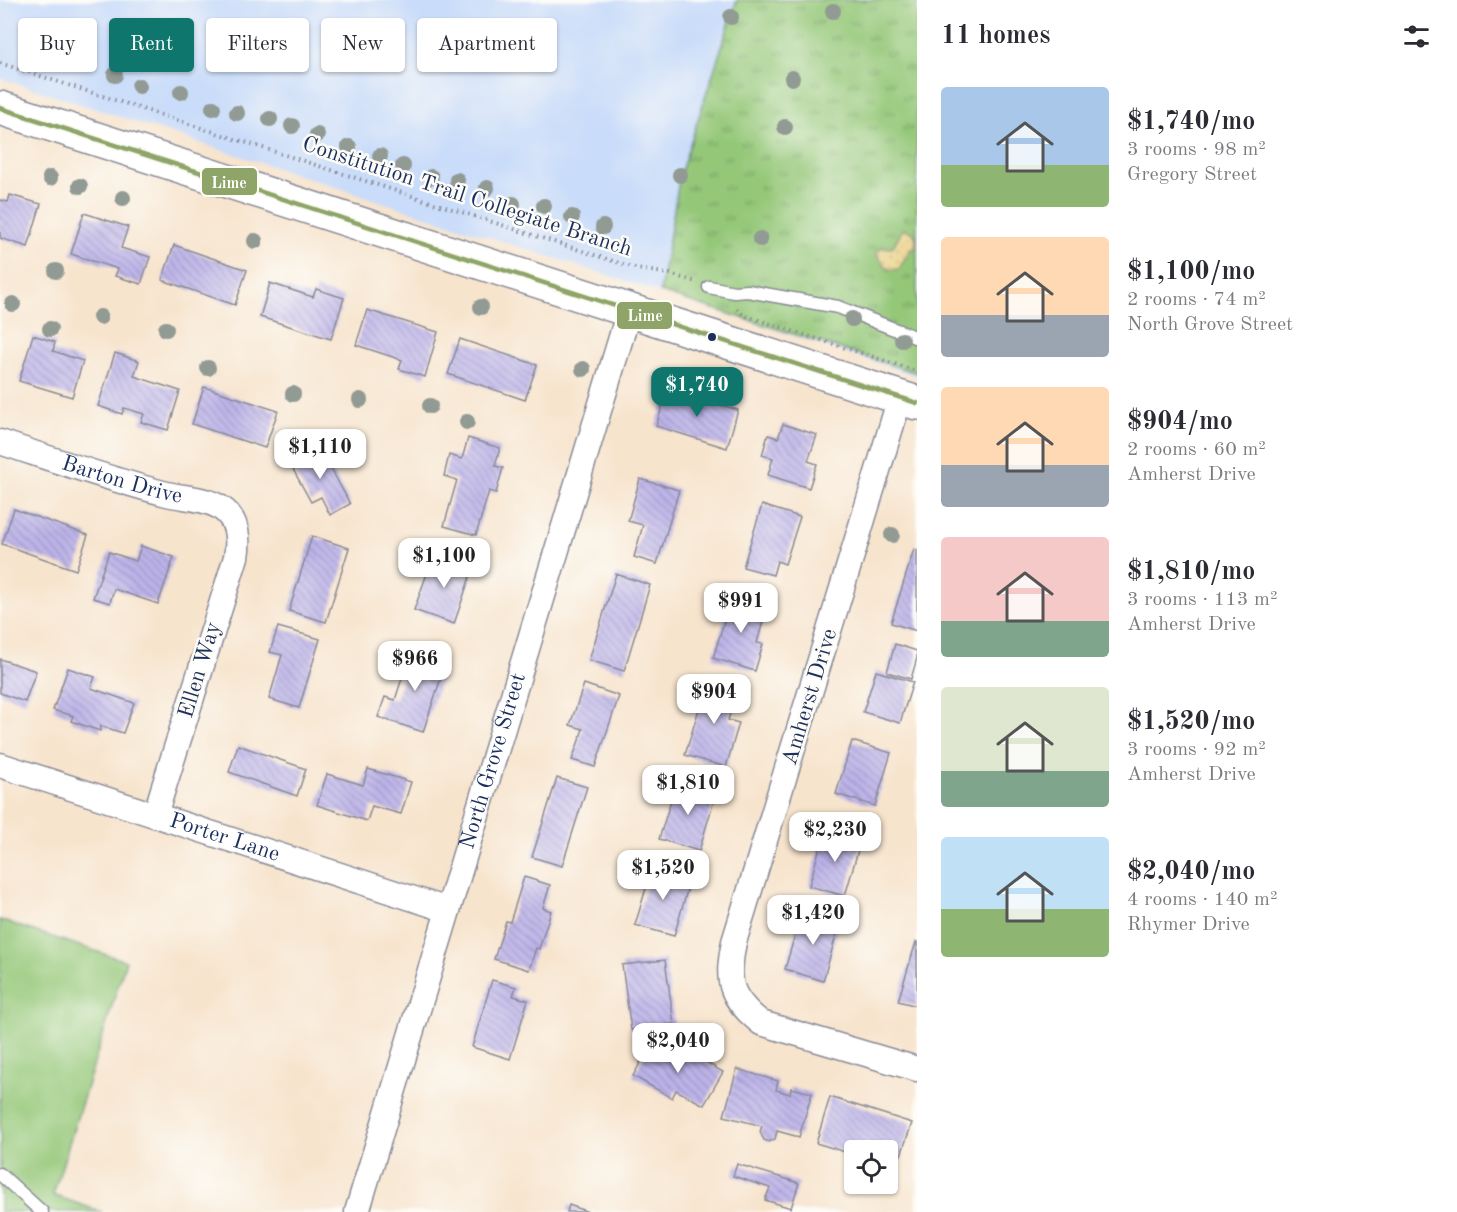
<!DOCTYPE html>
<html lang="en">
<head>
<meta charset="utf-8">
<style>
  body { margin:0; font-family:"Old Standard TT",serif; background:#f7f7f7; color:#2b2b33; height:100vh; display:flex; flex-direction:column; font-size:22px; white-space:nowrap }
  * { box-sizing:border-box; margin:0 }
  p { font-size:20px; color:#7c7c81 }
  .icon { flex:none; width:33px; height:33px; fill:none; stroke:currentColor; stroke-width:2; stroke-linecap:round; stroke-linejoin:round }
  .map { position:relative; flex:1; overflow:hidden }
  .side { display:flex; flex-direction:column; background:#fff; width:540px }
  .side>* { flex:none }
  .hud { position:absolute; left:18px; top:18px; width:570px; height:54px; display:flex; gap:12px }
  .fabs { position:absolute; left:844px; top:1140px; display:grid; gap:12px }
  .fabs a { display:grid; place-items:center; width:54px; height:54px; border-radius:6px; background:#fff; box-shadow:0 2px 4px #0004; font-size:30px }
  .price { position:absolute; translate:-50% -51px; padding:0 14px; border-radius:12px; background:#fff; color:#222; font-size:20px; line-height:39px; filter:drop-shadow(0 2px 3px #0008) }
  .price::after { content:''; position:absolute; left:50%; top:36px; width:18px; height:14px; margin-left:-9px; background:inherit; clip-path:polygon(0 0,100% 0,50% 100%) }
  .price.current { background:#0f766e; color:#fff }
  ul { padding:0; list-style:none }
  li { display:flex; align-items:center; gap:18px; height:150px; padding:0 24px }
  li span { display:grid; place-items:center; flex:none; width:168px; height:120px; border-radius:6px; color:#555 }
  li>.icon { margin-inline-start:auto }
  span .icon { width:72px; height:72px; fill:#fffc; stroke-width:1 }
  li b { font-size:26px }
  h2 { display:flex; justify-content:space-between; align-items:center; height:72px; padding:0 24px; font-size:26px }
  .chip { padding:0 21px; border-radius:6px; background:#fff; box-shadow:0 2px 4px #0004; font-size:21px; line-height:54px }
  .chip.current { background:#0f766e; color:#fff }
  main { display:flex; flex:1; min-height:0 }
  .map>svg:first-child { display:block }
  .built { fill:#c9dcf9 }
  .grass { fill:url(#grass-tufts); stroke:#587b6b; stroke-width:1.5 }
  .sand { fill:url(#sand-dots); stroke:#84847e; stroke-width:1.5 }
  .pitch { fill:#94c778; stroke:#587b6b; stroke-width:1.5 }
  .building { fill:url(#building-back-hatch) }
  .lines { fill:none; stroke-linecap:round; stroke-linejoin:round }
  .lane-casing { stroke:#898a96; stroke-width:15 }
  .street-casing { stroke:#898a96; stroke-width:27 }
  .secondary-casing { stroke:#898a96; stroke-width:36 }
  .path { stroke:#898a96; stroke-width:4; stroke-dasharray:1.5 4.5; stroke-linecap:butt }
  .lane { stroke:#fff; stroke-width:12 }
  .street { stroke:#fff; stroke-width:24 }
  .secondary { stroke:#fff; stroke-width:33 }
  .bus-1-casing { stroke:#fdfcf7; stroke-width:9 }
  .bus-1 { stroke:#8ea468; stroke-width:4.5 }
  .tree { fill:#929a94 }
  .bus-dot { fill:#1b2f5e; stroke:#fdfcf7; stroke-width:2 }
  .labels { text-anchor:middle; dominant-baseline:central; stroke-width:5; stroke-linejoin:round; paint-order:stroke }
  .street-label { font-size:22px; fill:#1b2f5e; stroke:#fdfcf7 }
  .line-badge { stroke:#fdfcf7; stroke-width:2 }
  .badge-label { font-size:16px; text-anchor:middle; font-weight:bold; fill:#fff }
</style>
</head>
<body>
<main>
<div class="map">
<svg width="917" height="1212" viewBox="0 0 917 1212">
  <defs>
    <pattern id="grass-tufts" width="24" height="20" patternUnits="userSpaceOnUse" patternTransform="scale(1.5)"><rect width="24" height="20" fill="#94c778"/><path d="M3 7l-1-3M5 7V3M7 7l1-3M15 17l-1-3M17 17v-4M19 17l1-3" fill="none" stroke="#78a266"/></pattern>
    <pattern id="sand-dots" width="8" height="8" patternUnits="userSpaceOnUse" patternTransform="scale(1.5)"><rect width="8" height="8" fill="#eeda9e"/><path d="M2 2h.1M6 6h.1" fill="none" stroke="#ccbb8a" stroke-width="1.8" stroke-linecap="round"/></pattern>
    <pattern id="building-back-hatch" width="6" height="6" patternUnits="userSpaceOnUse" patternTransform="scale(1.5)"><rect width="6" height="6" fill="#bdb4e9"/><path d="M-1 5l2 2M0 0l6 6M5-1l2 2" fill="none" stroke="#9993c0"/></pattern>
  </defs>
  <rect width="100%" height="100%" fill="#fdfcf7"/>
  <filter id="ink" filterUnits="userSpaceOnUse"><feTurbulence type="fractalNoise" baseFrequency=".0167" numOctaves="2"/><feDisplacementMap in="SourceGraphic" scale="12" xChannelSelector="R" yChannelSelector="G"/><feConvolveMatrix kernelMatrix="1 2 1 2 8 2 1 2 1" color-interpolation-filters="sRGB"/></filter>
  <filter id="wash" filterUnits="userSpaceOnUse"><feTurbulence type="fractalNoise" baseFrequency=".008" numOctaves="4" result="noise"/><feDisplacementMap in="SourceGraphic" scale="24" xChannelSelector="R" yChannelSelector="G"/><feGaussianBlur stdDeviation="1.35" result="paint"/><feColorMatrix in="noise" values="0 0 0 0 0 0 0 0 0 0 0 0 0 0 0 0 0 1.4 0 .05"/><feComposite in="paint" operator="in"/></filter>
  <g filter="url(#wash)">
    <rect width="100%" height="100%" fill="#f7e4cd"/>
    <path class="built" d="M0 0H917V376L0 78Z"/>
    <path class="grass" d="M737 0H917V373L660 292 680 175Z"/>
    <path class="sand" d="M903 229C914 231 917 235 916 246L908 253 899 269 889 270 876 254 882 247 892 248Z"/>
    <path class="pitch" d="M0 920 126 961 53 1195 102 1212H0Z"/>
    <g id="blocks">
      <g class="building">
        <path d="M10 195 41 204 28 247 0 238V200L8 202Z"/>
        <path d="M84 213 128 227 121 248 150 257 141 284 115 276 118 269 71 254Z"/>
        <path d="M174 245 247 270 235 305 162 280Z"/>
        <path d="M270 283 313 297 316 289 344 298 331 339 260 317Z"/>
        <path d="M367 310 438 332 425 377 399 369 402 360 356 345Z"/>
        <path d="M33 335 55 342 53 351 83 361 72 397 19 381Z"/>
        <path d="M460 339 537 365 525 400 448 374Z"/>
        <path d="M115 353 139 361 134 376 180 391 168 430 141 422 144 414 124 408 122 414 98 406Z"/>
        <path d="M204 387 278 411 265 448 192 424Z"/>
        <path d="M668 389 738 410 727 448 656 426Z"/>
        <path d="M783 424 817 435 808 461 817 464 809 488 768 475 773 458 762 455 768 435 778 438Z"/>
        <path d="M468 438 500 448 495 466 503 468 496 493 489 491 476 535 444 526 457 480 444 476 449 455 462 459Z"/>
        <path d="M319 446 350 504 330 515 321 497 311 502 289 462Z"/>
        <path d="M640 479 679 490 657 564 634 557 643 525 628 521Z"/>
        <path d="M762 505 800 517 785 564 777 561 773 575 743 567Z"/>
        <path d="M14 509 88 535 76 570 2 544Z"/>
        <path d="M312 536 349 548 326 622 289 611Z"/>
        <path d="M141 546 174 557 158 604 114 589 110 603 93 598 109 552 136 561Z"/>
        <path d="M914 549 917 550V631L891 623Z"/>
        <path d="M434 554 473 568 454 624 414 610Z"/>
        <path d="M616 574 650 585 624 671 589 660Z"/>
        <path d="M732 595 763 604 759 617 764 618 757 643 763 644 755 671 713 658Z"/>
        <path d="M278 627 320 639 299 708 269 699 282 655 270 652Z"/>
        <path d="M895 644 917 651V658L911 679 887 672Z"/>
        <path d="M412 647 444 658 437 677 441 678 423 732 378 717 385 697 395 700Z"/>
        <path d="M0 659 36 671 25 702 0 693Z"/>
        <path d="M68 668 95 677 91 688 134 703 123 733 101 726 100 731 71 721 73 716 53 710Z"/>
        <path d="M876 671 913 682 900 723 863 712Z"/>
        <path d="M708 679 738 688 728 720 739 723 726 767 685 755Z"/>
        <path d="M584 684 619 696 595 767 572 760 583 729 570 725Z"/>
        <path d="M852 741 891 753 875 806 836 794Z"/>
        <path d="M238 745 306 769 297 796 229 772Z"/>
        <path d="M368 769 411 782 401 814 372 806 367 821 317 805 327 774 363 785Z"/>
        <path d="M557 778 587 787 562 866 532 857Z"/>
        <path d="M693 782 717 790 699 851 659 839 676 784 692 788Z"/>
        <path d="M825 829 861 840 845 896 809 886Z"/>
        <path d="M653 865 691 877 674 936 635 925Z"/>
        <path d="M524 877 550 885 543 908 551 911 539 949 536 948 529 970 494 959 506 921 510 922Z"/>
        <path d="M802 911 840 922 823 981 785 969Z"/>
        <path d="M916 942H917V1006L898 1001Z"/>
        <path d="M665 960 674 1024 631 1030 622 965Z"/>
        <path d="M492 980 516 987 513 996 528 1000 510 1059 472 1047Z"/>
        <path d="M652 1042 686 1061 690 1053 723 1072 704 1105 676 1090 672 1098 633 1076Z"/>
        <path d="M737 1069 778 1081 776 1090 790 1094 791 1088 812 1093 799 1137 777 1131 775 1139 769 1142 764 1140 760 1132 762 1126 724 1116Z"/>
        <path d="M830 1097 912 1123 901 1155 871 1146 869 1150H855V1155L816 1143Z"/>
        <path d="M737 1164 799 1183 791 1208 765 1200 770 1188 733 1176Z"/>
        <path d="M569 1205 588 1212H567Z"/>
      </g>
    </g>
  </g>
  <g filter="url(#ink)">
    <use href="#blocks" fill-opacity="0" stroke="#898a96" stroke-width="1.5"/>
    <g class="lines">
      <g class="lane-casing">
        <g id="lane">
          <path d="M709 287 734 292 748 291 770 295 838 307 917 338"/>
          <path d="M0 1174 42 1212"/>
        </g>
      </g>
      <g class="street-casing">
        <g id="street">
          <path d="M900 398 734 942C726 982 729 997 761 1023L917 1069"/>
          <path id="s1" d="M0 442C55 460 111 480 167 494 184 498 206 498 221 508 238 519 239 540 236 557L155 815"/>
          <path id="s2" d="M0 765 448 910"/>
          <path id="s3" d="M357 1212 629 311"/>
        </g>
      </g>
      <g class="secondary-casing">
        <path id="secondary" d="M0 108 917 403"/>
      </g>
      <g class="path">
        <path d="M0 63 638 269 670 274 696 282"/>
        <path d="M737 309 743 315 917 371"/>
      </g>
      <use href="#lane" class="lane"/>
      <use href="#street" class="street"/>
      <use href="#secondary" class="secondary"/>
      <g class="bus-1-casing">
        <path id="bus-1" d="M0 108 917 403"/>
      </g>
      <use href="#bus-1" class="bus-1"/>
    </g>
    <g class="tree">
      <circle cx="833" cy="11" r="8"/>
      <circle cx="731" cy="17" r="8"/>
      <circle cx="27" cy="43" r="8"/>
      <circle cx="57" cy="55" r="8"/>
      <circle cx="88" cy="63" r="8"/>
      <circle cx="115" cy="75" r="8"/>
      <circle cx="792" cy="78" r="8"/>
      <circle cx="139" cy="86" r="8"/>
      <circle cx="181" cy="92" r="8"/>
      <circle cx="213" cy="108" r="8"/>
      <circle cx="237" cy="113" r="8"/>
      <circle cx="270" cy="119" r="8"/>
      <circle cx="292" cy="126" r="8"/>
      <circle cx="785" cy="127" r="8"/>
      <circle cx="317" cy="135" r="8"/>
      <circle cx="349" cy="147" r="8"/>
      <circle cx="380" cy="156" r="8"/>
      <circle cx="403" cy="166" r="8"/>
      <circle cx="680" cy="175" r="8"/>
      <circle cx="431" cy="177" r="8"/>
      <circle cx="50" cy="178" r="8"/>
      <circle cx="457" cy="180" r="8"/>
      <circle cx="80" cy="186" r="8"/>
      <circle cx="487" cy="188" r="8"/>
      <circle cx="123" cy="198" r="8"/>
      <circle cx="513" cy="204" r="8"/>
      <circle cx="544" cy="206" r="8"/>
      <circle cx="572" cy="217" r="8"/>
      <circle cx="603" cy="227" r="8"/>
      <circle cx="760" cy="239" r="8"/>
      <circle cx="255" cy="241" r="8"/>
      <circle cx="56" cy="271" r="8"/>
      <circle cx="13" cy="304" r="8"/>
      <circle cx="481" cy="307" r="8"/>
      <circle cx="100" cy="317" r="8"/>
      <circle cx="852" cy="319" r="8"/>
      <circle cx="50" cy="329" r="8"/>
      <circle cx="166" cy="329" r="8"/>
      <circle cx="902" cy="340" r="8"/>
      <circle cx="208" cy="368" r="8"/>
      <circle cx="583" cy="369" r="8"/>
      <circle cx="293" cy="394" r="8"/>
      <circle cx="360" cy="400" r="8"/>
      <circle cx="430" cy="406" r="8"/>
      <circle cx="467" cy="422" r="8"/>
      <circle cx="892" cy="535" r="8"/>
    </g>
  </g>
  <circle class="bus-dot" cx="712" cy="337" r="5"/>
  <g class="labels">
    <g class="street-label">
      <text transform="translate(467 197) rotate(18)">Constitution Trail Collegiate Branch</text>
      <text stroke="none"><textPath href="#s1" startOffset="128">Barton Drive</textPath></text>
      <text transform="translate(200 670) rotate(-73)">Ellen Way</text>
      <text transform="translate(810 697) rotate(-73)">Amherst Drive</text>
      <text stroke="none"><textPath href="#s3" startOffset="471">North Grove Street</textPath></text>
      <text stroke="none"><textPath href="#s2" startOffset="236">Porter Lane</textPath></text>
    </g>
  </g>
  <g class="line-badge">
    <rect x="201" y="167" width="57" height="29" rx="6" fill="#8ea468"/>
    <rect x="616" y="301" width="57" height="29" rx="6" fill="#8ea468"/>
  </g>
  <g class="badge-label">
    <text x="229" y="188">Lime</text>
    <text x="645" y="321">Lime</text>
  </g>
</svg>
<div class="fabs">
<a><svg class="icon" aria-label="locate" viewBox="0 0 24 24"><circle cx="12" cy="12" r="6"/><path d="M12 2v4M12 18v4M2 12h4M18 12h4"/></svg></a>
</div>
<b class="price current" style="left:697px;top:418px">$1,740</b>
<b class="price" style="left:320px;top:480px">$1,110</b>
<b class="price" style="left:444px;top:589px">$1,100</b>
<b class="price" style="left:741px;top:634px">$991</b>
<b class="price" style="left:415px;top:692px">$966</b>
<b class="price" style="left:714px;top:725px">$904</b>
<b class="price" style="left:688px;top:816px">$1,810</b>
<b class="price" style="left:835px;top:863px">$2,230</b>
<b class="price" style="left:663px;top:901px">$1,520</b>
<b class="price" style="left:813px;top:946px">$1,420</b>
<b class="price" style="left:678px;top:1074px">$2,040</b>
<div class="hud">
<a class="chip">Buy</a>
<a class="chip current">Rent</a>
<a class="chip">Filters</a>
<a class="chip">New</a>
<a class="chip">Apartment</a>
</div>
</div>
<section class="side">
<h2>11 homes<svg class="icon" aria-label="filters" viewBox="0 0 24 24"><path d="M4 7h16M4 17h16"/><circle cx="9" cy="7" r="2"/><circle cx="15" cy="17" r="2"/></svg></h2>
<ul>
<li><span style="background:linear-gradient(#a9c7e8 65%,#8fb573 0)"><svg class="icon" aria-label="home" viewBox="0 0 24 24"><path d="M3 11l9-7 9 7M6 9v11h12V9"/></svg></span><div><b>$1,740/mo</b><p>3 rooms · 98 m²</p><p>Gregory Street</p></div></li>
<li><span style="background:linear-gradient(#ffd9b3 65%,#9aa5b1 0)"><svg class="icon" aria-label="home" viewBox="0 0 24 24"><path d="M3 11l9-7 9 7M6 9v11h12V9"/></svg></span><div><b>$1,100/mo</b><p>2 rooms · 74 m²</p><p>North Grove Street</p></div></li>
<li><span style="background:linear-gradient(#ffd9b3 65%,#9aa5b1 0)"><svg class="icon" aria-label="home" viewBox="0 0 24 24"><path d="M3 11l9-7 9 7M6 9v11h12V9"/></svg></span><div><b>$904/mo</b><p>2 rooms · 60 m²</p><p>Amherst Drive</p></div></li>
<li><span style="background:linear-gradient(#f6c9c9 70%,#7fa58c 0)"><svg class="icon" aria-label="home" viewBox="0 0 24 24"><path d="M3 11l9-7 9 7M6 9v11h12V9"/></svg></span><div><b>$1,810/mo</b><p>3 rooms · 113 m²</p><p>Amherst Drive</p></div></li>
<li><span style="background:linear-gradient(#dfe7d0 70%,#7fa58c 0)"><svg class="icon" aria-label="home" viewBox="0 0 24 24"><path d="M3 11l9-7 9 7M6 9v11h12V9"/></svg></span><div><b>$1,520/mo</b><p>3 rooms · 92 m²</p><p>Amherst Drive</p></div></li>
<li><span style="background:linear-gradient(#bfe0f5 60%,#8fb573 0)"><svg class="icon" aria-label="home" viewBox="0 0 24 24"><path d="M3 11l9-7 9 7M6 9v11h12V9"/></svg></span><div><b>$2,040/mo</b><p>4 rooms · 140 m²</p><p>Rhymer Drive</p></div></li>
</ul>
</section>
</main>
</body>
</html>
